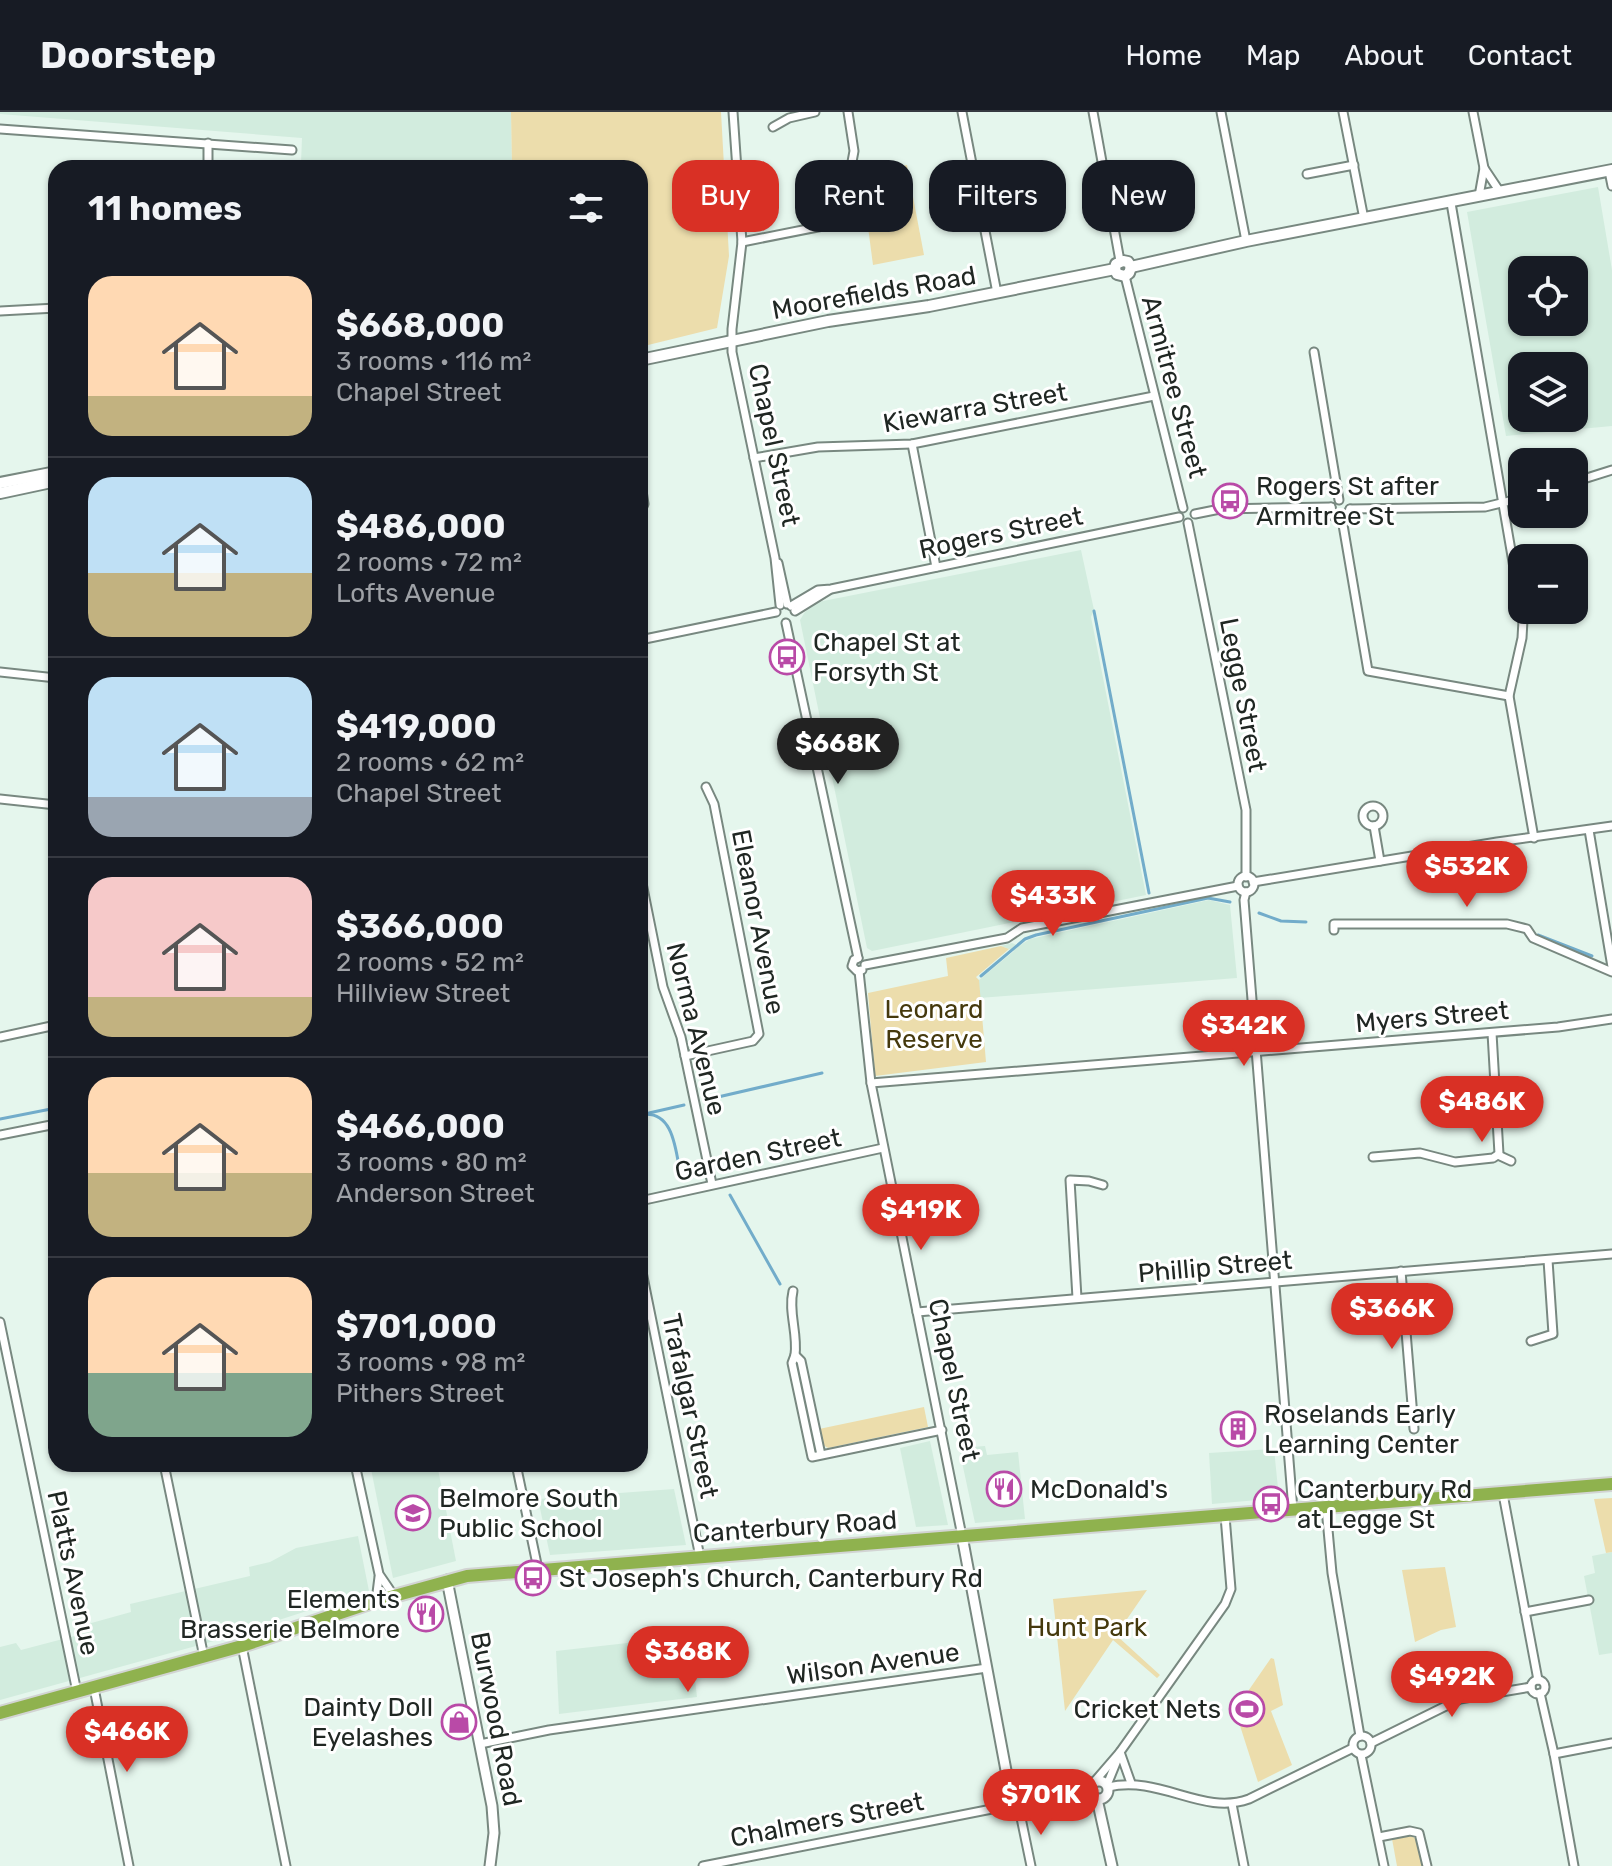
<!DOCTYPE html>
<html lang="en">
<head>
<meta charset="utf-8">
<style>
  body { margin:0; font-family:Rubik,sans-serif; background:#242831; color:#f1f3f6; height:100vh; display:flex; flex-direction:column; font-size:30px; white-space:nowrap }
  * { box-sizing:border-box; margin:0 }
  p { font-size:26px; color:#9ea1a6 }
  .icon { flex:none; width:44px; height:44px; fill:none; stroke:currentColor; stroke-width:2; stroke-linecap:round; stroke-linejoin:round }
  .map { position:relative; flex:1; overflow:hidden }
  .sheet { position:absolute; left:48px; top:48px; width:600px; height:1312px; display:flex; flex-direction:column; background:#171b24; border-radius:24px; box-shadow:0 2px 6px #0004 }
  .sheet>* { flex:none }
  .banner { position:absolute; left:672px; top:48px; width:760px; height:72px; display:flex; gap:16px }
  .buttons { position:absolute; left:1508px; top:144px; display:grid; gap:16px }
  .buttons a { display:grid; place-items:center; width:80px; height:80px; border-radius:16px; background:#171b24; box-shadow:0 2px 6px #0004; font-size:40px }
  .price { position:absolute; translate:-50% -68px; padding:0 18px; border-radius:28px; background:#d93025; color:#fff; font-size:26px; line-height:52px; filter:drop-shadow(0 2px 4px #0008) }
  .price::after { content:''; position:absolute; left:50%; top:48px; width:24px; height:18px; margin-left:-12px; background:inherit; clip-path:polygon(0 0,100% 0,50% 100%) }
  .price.current { background:#222; color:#fff }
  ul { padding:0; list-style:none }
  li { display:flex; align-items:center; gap:24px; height:200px; padding:0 40px }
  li+li { border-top:2px solid #363941 }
  li span { display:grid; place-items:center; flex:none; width:224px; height:160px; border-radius:24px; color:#555 }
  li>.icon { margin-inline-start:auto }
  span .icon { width:96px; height:96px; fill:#fffc; stroke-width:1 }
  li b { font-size:34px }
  h2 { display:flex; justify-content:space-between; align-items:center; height:96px; padding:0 40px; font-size:34px }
  .pill { padding:0 28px; border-radius:24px; background:#171b24; box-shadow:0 2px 6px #0004; font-size:28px; line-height:72px }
  .pill.current { background:#d93025; color:#fff }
  header { display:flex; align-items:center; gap:48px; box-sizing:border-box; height:112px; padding:0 40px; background:#171b24; border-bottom:2px solid #363941 }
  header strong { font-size:38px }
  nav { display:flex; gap:44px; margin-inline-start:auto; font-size:28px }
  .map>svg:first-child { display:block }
  .built { fill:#d2ecde; fill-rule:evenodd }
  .green { fill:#ecddac }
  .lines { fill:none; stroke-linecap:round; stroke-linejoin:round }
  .stream { stroke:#72acca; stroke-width:3 }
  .minor-casing { stroke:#788880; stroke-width:11 }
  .tertiary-casing { stroke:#788880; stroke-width:13 }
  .secondary-casing { stroke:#788880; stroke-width:14 }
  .trunk-casing { stroke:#d2d4d3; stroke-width:16 }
  .minor { stroke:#fff; stroke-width:7 }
  .tertiary { stroke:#fff; stroke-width:9 }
  .secondary { stroke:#fff; stroke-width:10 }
  .trunk { stroke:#8fb24e; stroke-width:12 }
  .labels { text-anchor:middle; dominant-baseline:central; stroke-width:6; stroke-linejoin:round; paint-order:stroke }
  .street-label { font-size:26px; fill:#202723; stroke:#fff }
  .poi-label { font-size:26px; fill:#202723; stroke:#fff; text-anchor:start }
  .park-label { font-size:26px; fill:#45390d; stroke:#fff }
</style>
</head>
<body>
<header>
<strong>Doorstep</strong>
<nav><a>Home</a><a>Map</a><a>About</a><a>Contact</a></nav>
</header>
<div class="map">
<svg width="1612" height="1754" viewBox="0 0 1612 1754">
  <rect width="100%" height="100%" fill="#e5f6ed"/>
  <g class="built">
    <path d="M0 0H511L512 56H371L301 51 302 26 0 2Z"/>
    <path d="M1598 75 1612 158V314L1506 324 1467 100ZM1522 158H1574V210H1522ZM1522 254H1574V306H1522Z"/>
    <path d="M1081 438 1094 498 1091 505 1146 783 872 839 867 836 800 508 805 500 818 490Z"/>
    <path d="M1209 788 1230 793 1237 866 979 886V868L1014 839 1001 834 1012 831 1019 834 1030 827Z"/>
    <path d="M930 1329 948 1413 916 1415 900 1336Z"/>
    <path d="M985 1334 987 1343 1018 1340 1025 1407 975 1411 959 1336Z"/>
    <path d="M1274 1337 1279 1386 1212 1392 1209 1341Z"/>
    <path d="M370 1352H437L456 1449 393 1466Z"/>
    <path d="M674 1377 686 1433 550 1443 538 1387Z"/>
    <path d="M358 1424 369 1479 214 1529 0 1588V1535L16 1531 21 1538 78 1523 77 1515 131 1500 130 1492 250 1464 249 1455 270 1450 296 1436Z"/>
    <path d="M1612 1440V1541L1599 1543 1584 1464 1595 1461 1592 1444Z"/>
    <path d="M690 1524 697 1585 559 1602 556 1539Z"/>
  </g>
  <g class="green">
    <path d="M511 0H721L729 144 717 216 640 235V56H512Z"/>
    <path d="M907 53 924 143 873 153 861 62Z"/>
    <path d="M1001 834 1009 837 976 865 979 868 986 950 875 964 868 881 948 864 946 846Z"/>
    <path d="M924 1295 928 1315 828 1336 823 1333 819 1317Z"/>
    <path d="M1612 1386V1440L1606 1441 1594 1387Z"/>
    <path d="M1445 1455 1456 1515 1441 1518 1415 1530 1402 1458Z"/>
    <path d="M1147 1478 1116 1523 1160 1563 1157 1566 1113 1528 1065 1599 1053 1487Z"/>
    <path d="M1271 1546 1274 1547 1283 1593 1271 1599 1292 1653 1258 1670 1235 1598Z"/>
    <path d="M1412 1724 1417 1728 1422 1754H1397L1392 1727Z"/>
  </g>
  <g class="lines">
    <g class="stream">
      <path d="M1094 499 1149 781"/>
      <path d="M1259 801 1281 809 1306 810"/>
      <path d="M1538 823 1592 844"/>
      <path d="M981 864 1025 827 1036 823 1208 786 1230 790"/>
      <path d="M705 988 822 961"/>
      <path d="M649 1001 684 993"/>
      <path d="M640 1003C675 996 676 1042 681 1066"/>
      <path d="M0 1007 56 996"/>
      <path d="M730 1083 780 1172"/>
    </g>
    <g class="minor-casing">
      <g id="minor">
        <path d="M733 0 742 130 732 217V240L775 446 780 493"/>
        <path d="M962 0 997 181"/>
        <path d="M1093 0 1120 149"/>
        <path d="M1221 0 1246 129"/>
        <path d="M1343 0 1364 107"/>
        <path d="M1473 0 1484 56 1479 84"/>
        <path d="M773 15 789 6 815 0"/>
        <path d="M0 17 292 38"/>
        <path d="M208 31V56"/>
        <path d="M1484 56 1500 80"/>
        <path d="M1609 59 1612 74"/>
        <path d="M1307 62 1354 53"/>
        <path d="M1451 91 1523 508 1522 526 1509 584 1534 726"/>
        <path d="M742 130 848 109 853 98 849 66 854 39 848 0"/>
        <path d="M1125 164 1183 396"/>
        <path d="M0 199 56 196"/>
        <path d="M1314 240 1339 388"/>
        <path d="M912 332 936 455"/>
        <path d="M754 346 818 335 912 332 1154 284"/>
        <path d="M640 365 644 392 640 401"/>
        <path d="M1574 370 1612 358"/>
        <path d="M1331 395 1333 404 1339 407 1347 405 1350 397"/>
        <path d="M1350 397 1485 395 1522 386"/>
        <path d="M1195 402 1220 397 1331 395"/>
        <path d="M1342 407 1368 559 1509 584"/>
        <path d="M1188 411 1246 698V765"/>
        <path d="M778 451 787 492"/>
        <path d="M791 494 818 478 831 477 1179 405"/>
        <path d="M795 499 829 478"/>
        <path d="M786 511 858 846"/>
        <path d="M640 528 776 500"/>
        <path d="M0 560 56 566"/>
        <path d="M0 687 56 693"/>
        <circle cx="1373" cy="704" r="10"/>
        <path d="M1374 714 1380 749"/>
        <path d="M1589 718 1612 855"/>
        <circle cx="1246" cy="772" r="8"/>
        <path d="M1253 770 1497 730 1612 714"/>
        <path d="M642 771 663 875 681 925 712 1072"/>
        <path d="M1246 780 1244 788 1293 1398"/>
        <path d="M1334 818V812H1507L1527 817 1533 826 1612 860"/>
        <path d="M858 846 854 848 852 854 857 859 862 858"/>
        <path d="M865 853 1007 826 1022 816 1238 774"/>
        <path d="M859 859 871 971 962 1424"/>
        <path d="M0 925 56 913"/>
        <path d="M685 944 753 929 759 922 714 692 706 675"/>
        <path d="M871 971 1558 915 1612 907"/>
        <path d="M0 1023 56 1012"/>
        <path d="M1498 1043 1511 1049"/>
        <path d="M1373 1045 1420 1041 1455 1050 1493 1046 1499 1042 1492 921"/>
        <path d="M640 1089 883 1036"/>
        <path d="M640 1150 700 1445"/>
        <path d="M1401 1159 1414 1317"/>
        <path d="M793 1179C788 1200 798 1221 795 1243"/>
        <path d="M1077 1186 1070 1068 1089 1069 1103 1073"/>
        <path d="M917 1200 1612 1142"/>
        <path d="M0 1210 77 1580"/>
        <path d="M1531 1229 1553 1222 1548 1148"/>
        <path d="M821 1343 801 1249 795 1243 792 1251 812 1345 942 1318"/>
        <path d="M164 1352 204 1545"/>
        <path d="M355 1352 379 1462 394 1484"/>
        <path d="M516 1352 538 1457"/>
        <path d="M1503 1382 1538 1568"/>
        <path d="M1326 1396 1332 1461 1360 1624"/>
        <path d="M376 1489 379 1465"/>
        <path d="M1525 1500 1589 1488"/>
        <path d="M242 1534 286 1754"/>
        <circle cx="1538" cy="1575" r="7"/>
        <path d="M94 1576 129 1754"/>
        <path d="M1540 1581 1554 1642 1574 1754"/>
        <circle cx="1362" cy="1633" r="9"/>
        <path d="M1371 1631 1460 1587 1531 1575"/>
        <path d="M480 1632 549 1618 987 1556"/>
        <path d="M1120 1640 1131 1671"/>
        <path d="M1554 1642 1612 1631"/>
        <path d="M1361 1643 1384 1754"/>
        <path d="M1095 1669 1120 1640 1225 1492 1231 1477 1225 1404"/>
        <path d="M1107 1673 1118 1646"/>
        <path d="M1108 1675C1161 1663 1202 1704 1249 1687L1353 1636"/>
        <path d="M1232 1692 1244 1754"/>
        <path d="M1020 1701 1031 1754"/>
        <path d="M1379 1725 1410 1719 1419 1721 1427 1754"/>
        <path d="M703 1754 1007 1694"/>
      </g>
    </g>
    <g class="tertiary-casing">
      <g id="tertiary">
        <path d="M962 1424 1011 1685"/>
        <path d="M447 1468 492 1694 494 1721 490 1754"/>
        <circle cx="1099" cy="1678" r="9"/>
        <circle cx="1016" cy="1693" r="9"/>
        <path d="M1097 1687 1112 1754"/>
        <path d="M1025 1691 1089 1679"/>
      </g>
    </g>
    <g class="secondary-casing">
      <g id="secondary">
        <path d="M1131 155 1246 129 1612 58"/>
        <path d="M1115 157 1117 162 1125 164 1129 161 1131 155"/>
        <path d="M1115 157 1116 152 1123 149 1128 150 1131 155"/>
        <path d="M640 248 828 209 929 194 1115 157"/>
        <path d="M0 371 56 360"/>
        <path d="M0 381 56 369"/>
      </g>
    </g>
    <g class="trunk-casing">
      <path id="trunk" d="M0 1601 242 1534 376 1489 467 1464 1612 1372"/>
    </g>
    <use href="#minor" class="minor"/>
    <use href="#tertiary" class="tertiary"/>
    <use href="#secondary" class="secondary"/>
    <use href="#trunk" class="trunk"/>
  </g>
  <defs>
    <g id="bus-ring" transform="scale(1.8)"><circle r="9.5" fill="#fff" stroke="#b94aa7" stroke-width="1.5"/><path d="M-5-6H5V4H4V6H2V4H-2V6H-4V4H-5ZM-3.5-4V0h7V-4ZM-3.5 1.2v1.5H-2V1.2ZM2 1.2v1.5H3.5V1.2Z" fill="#b94aa7"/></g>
    <g id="building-ring" transform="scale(1.8)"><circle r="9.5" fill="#fff" stroke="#b94aa7" stroke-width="1.5"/><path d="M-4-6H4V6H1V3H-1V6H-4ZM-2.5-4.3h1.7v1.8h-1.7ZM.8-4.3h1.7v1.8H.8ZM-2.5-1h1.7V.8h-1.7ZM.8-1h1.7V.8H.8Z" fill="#b94aa7"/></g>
    <g id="restaurant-ring" transform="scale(1.8)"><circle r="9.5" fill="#fff" stroke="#b94aa7" stroke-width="1.5"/><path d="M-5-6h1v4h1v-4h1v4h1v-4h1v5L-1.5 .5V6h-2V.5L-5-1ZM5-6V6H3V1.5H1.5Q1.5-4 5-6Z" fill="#b94aa7"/></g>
    <g id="school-ring" transform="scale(1.8)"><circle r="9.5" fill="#fff" stroke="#b94aa7" stroke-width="1.5"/><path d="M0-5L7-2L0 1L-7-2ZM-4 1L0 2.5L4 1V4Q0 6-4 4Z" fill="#b94aa7"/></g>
    <g id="stadium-ring" transform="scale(1.8)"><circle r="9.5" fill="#fff" stroke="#b94aa7" stroke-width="1.5"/><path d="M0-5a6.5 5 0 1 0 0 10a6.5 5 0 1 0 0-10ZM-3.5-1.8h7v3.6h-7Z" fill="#b94aa7"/></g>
    <g id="shop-ring" transform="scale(1.8)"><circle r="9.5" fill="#fff" stroke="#b94aa7" stroke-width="1.5"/><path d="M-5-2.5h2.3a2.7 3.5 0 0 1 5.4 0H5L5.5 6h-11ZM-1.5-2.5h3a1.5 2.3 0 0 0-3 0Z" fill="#b94aa7"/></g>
  </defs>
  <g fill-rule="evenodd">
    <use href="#bus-ring" x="1230" y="389"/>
    <use href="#bus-ring" x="787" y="545"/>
    <use href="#building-ring" x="1238" y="1317"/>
    <use href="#restaurant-ring" x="1004" y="1377"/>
    <use href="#bus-ring" x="1271" y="1392"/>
    <use href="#school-ring" x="413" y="1401"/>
    <use href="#bus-ring" x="533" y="1466"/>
    <use href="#restaurant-ring" x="426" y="1502"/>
    <use href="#stadium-ring" x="1247" y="1597"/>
    <use href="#shop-ring" x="459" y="1610"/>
  </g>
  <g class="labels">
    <g class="street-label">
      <text transform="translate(874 181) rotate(-10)">Moorefields Road</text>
      <text transform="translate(1174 275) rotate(75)">Armitree Street</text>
      <text transform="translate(975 296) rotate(-10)">Kiewarra Street</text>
      <text transform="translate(774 333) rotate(78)">Chapel Street</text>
      <text transform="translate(1001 421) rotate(-12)">Rogers Street</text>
      <text transform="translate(1243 583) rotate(79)">Legge Street</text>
      <text transform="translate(758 810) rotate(79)">Eleanor Avenue</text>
      <text transform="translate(1432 905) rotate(-5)">Myers Street</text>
      <text transform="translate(696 917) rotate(76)">Norma Avenue</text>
      <text transform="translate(758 1043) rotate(-12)">Garden Street</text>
      <text transform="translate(1215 1155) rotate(-5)">Phillip Street</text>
      <text transform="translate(954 1268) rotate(78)">Chapel Street</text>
      <text transform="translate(690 1294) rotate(78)">Trafalgar Street</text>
      <text transform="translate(795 1415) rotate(-4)">Canterbury Road</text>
      <text transform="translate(73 1461) rotate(78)">Platts Avenue</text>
      <text transform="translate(873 1552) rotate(-8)">Wilson Avenue</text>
      <text transform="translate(496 1607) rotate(79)">Burwood Road</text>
      <text transform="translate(827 1708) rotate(-11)">Chalmers Street</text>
    </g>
    <g class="poi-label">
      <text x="1256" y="374">Rogers St after<tspan x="1256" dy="30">Armitree St</tspan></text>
      <text x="813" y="530">Chapel St at<tspan x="813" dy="30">Forsyth St</tspan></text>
      <text x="1264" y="1302">Roselands Early<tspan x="1264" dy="30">Learning Center</tspan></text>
      <text x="1030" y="1377">McDonald's</text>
      <text x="1297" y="1377">Canterbury Rd<tspan x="1297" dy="30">at Legge St</tspan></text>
      <text x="439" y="1386">Belmore South<tspan x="439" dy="30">Public School</tspan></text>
      <text x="559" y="1466">St Joseph's Church, Canterbury Rd</text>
      <text x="400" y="1487" text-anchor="end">Elements<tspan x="400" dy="30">Brasserie Belmore</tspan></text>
      <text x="433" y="1595" text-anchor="end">Dainty Doll<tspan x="433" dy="30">Eyelashes</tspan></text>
      <text x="1221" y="1597" text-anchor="end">Cricket Nets</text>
    </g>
    <g class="park-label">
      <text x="934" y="897">Leonard<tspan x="934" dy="30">Reserve</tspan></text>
      <text x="1087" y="1515">Hunt Park</text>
    </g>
  </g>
</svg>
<div class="buttons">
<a><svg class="icon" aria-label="locate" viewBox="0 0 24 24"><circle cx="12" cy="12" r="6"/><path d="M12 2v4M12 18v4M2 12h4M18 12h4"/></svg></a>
<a><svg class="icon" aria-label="layers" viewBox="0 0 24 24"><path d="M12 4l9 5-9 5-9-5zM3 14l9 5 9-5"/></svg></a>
<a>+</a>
<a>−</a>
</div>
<b class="price current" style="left:838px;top:674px">$668K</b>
<b class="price" style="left:1467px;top:797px">$532K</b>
<b class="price" style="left:1053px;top:826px">$433K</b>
<b class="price" style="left:1244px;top:956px">$342K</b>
<b class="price" style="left:1482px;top:1032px">$486K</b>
<b class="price" style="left:921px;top:1140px">$419K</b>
<b class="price" style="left:1392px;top:1239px">$366K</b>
<b class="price" style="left:688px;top:1582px">$368K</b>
<b class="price" style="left:1452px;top:1607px">$492K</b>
<b class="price" style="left:127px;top:1662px">$466K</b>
<b class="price" style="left:1041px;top:1725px">$701K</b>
<div class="banner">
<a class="pill current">Buy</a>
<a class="pill">Rent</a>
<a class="pill">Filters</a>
<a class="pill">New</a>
</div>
<section class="sheet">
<h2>11 homes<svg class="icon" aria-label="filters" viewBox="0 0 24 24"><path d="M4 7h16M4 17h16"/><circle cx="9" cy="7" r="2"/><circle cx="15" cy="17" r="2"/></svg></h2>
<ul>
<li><span style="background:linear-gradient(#ffd9b3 75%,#c2b280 0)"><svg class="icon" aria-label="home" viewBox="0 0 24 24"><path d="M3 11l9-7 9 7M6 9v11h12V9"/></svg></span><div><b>$668,000</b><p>3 rooms · 116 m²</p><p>Chapel Street</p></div></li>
<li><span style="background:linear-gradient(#bfe0f5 60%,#c2b280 0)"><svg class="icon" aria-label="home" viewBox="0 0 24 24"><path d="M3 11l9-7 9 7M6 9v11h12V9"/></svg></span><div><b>$486,000</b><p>2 rooms · 72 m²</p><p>Lofts Avenue</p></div></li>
<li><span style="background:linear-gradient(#bfe0f5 75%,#9aa5b1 0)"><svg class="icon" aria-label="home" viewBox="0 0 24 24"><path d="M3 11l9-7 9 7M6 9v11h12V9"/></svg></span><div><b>$419,000</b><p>2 rooms · 62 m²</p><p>Chapel Street</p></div></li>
<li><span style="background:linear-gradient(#f6c9c9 75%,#c2b280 0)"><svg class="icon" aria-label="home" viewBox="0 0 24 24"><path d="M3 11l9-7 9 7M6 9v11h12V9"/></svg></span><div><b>$366,000</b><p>2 rooms · 52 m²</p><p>Hillview Street</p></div></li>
<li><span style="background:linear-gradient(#ffd9b3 60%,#c2b280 0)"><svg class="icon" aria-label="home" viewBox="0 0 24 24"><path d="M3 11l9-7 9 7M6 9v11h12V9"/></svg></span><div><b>$466,000</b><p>3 rooms · 80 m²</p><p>Anderson Street</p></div></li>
<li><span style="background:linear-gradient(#ffd9b3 60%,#7fa58c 0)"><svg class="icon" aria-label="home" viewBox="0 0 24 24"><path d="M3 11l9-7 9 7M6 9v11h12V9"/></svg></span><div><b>$701,000</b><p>3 rooms · 98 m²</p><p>Pithers Street</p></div></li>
</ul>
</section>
</div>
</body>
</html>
